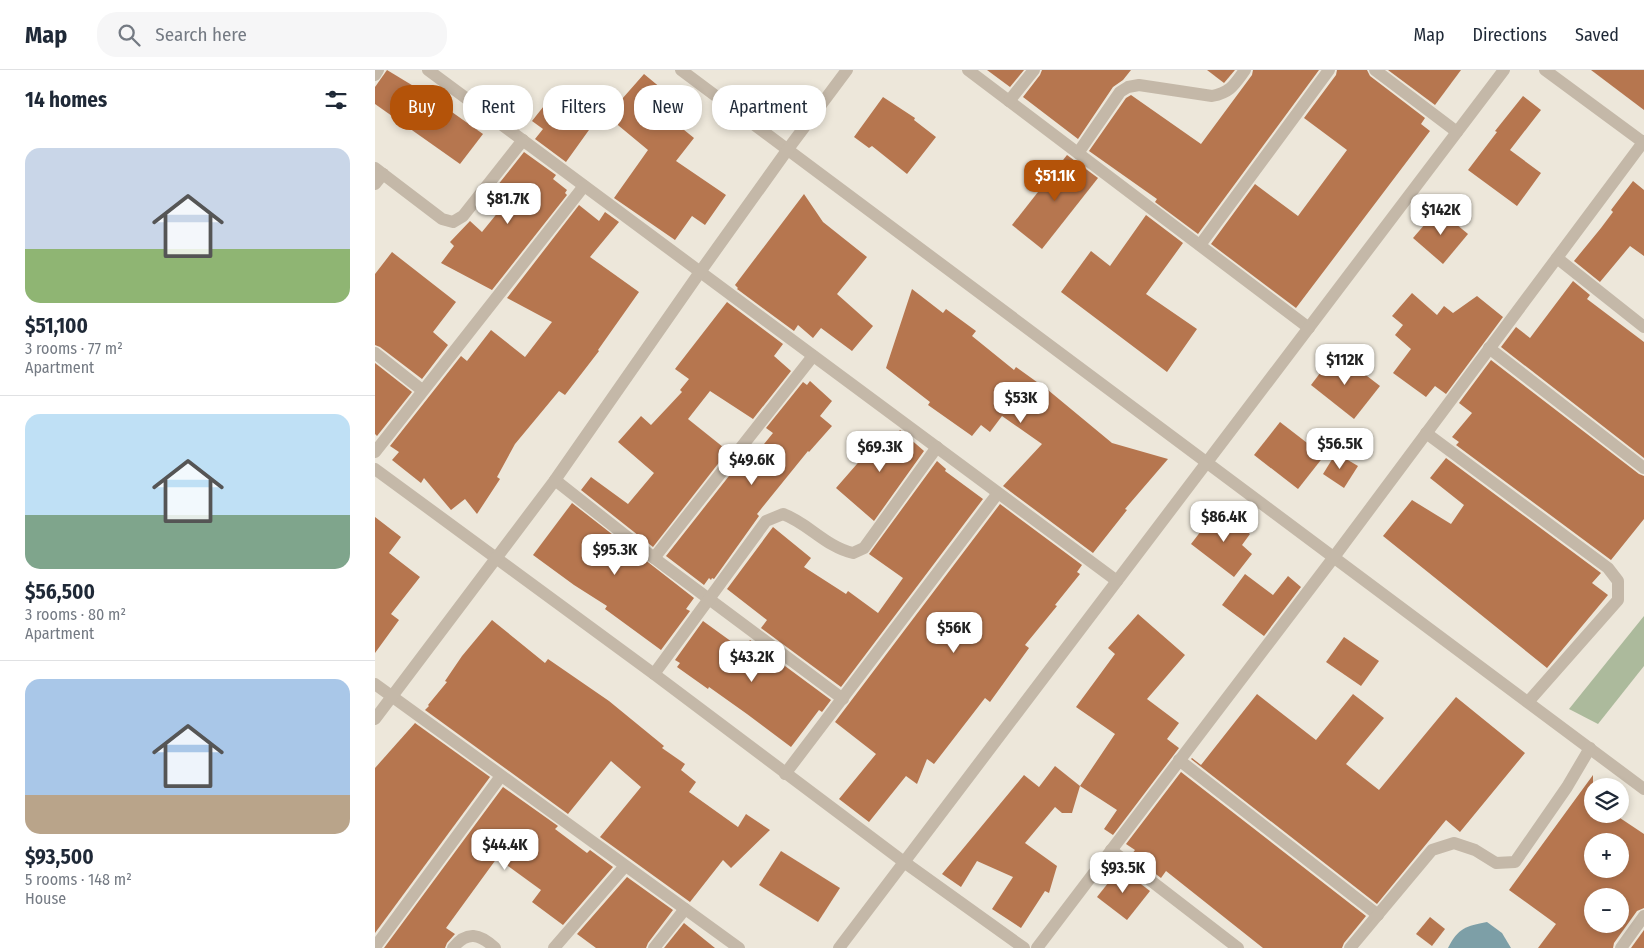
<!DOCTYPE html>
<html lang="en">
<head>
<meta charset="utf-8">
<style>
  body { margin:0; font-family:"Fira Sans Condensed",sans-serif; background:#f6f6f7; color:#1f2937; height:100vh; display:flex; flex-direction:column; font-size:19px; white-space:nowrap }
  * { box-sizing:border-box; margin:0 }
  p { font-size:16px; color:#747a83 }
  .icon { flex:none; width:28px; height:28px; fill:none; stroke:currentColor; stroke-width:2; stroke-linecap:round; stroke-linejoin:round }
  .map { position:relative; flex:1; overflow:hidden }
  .details { display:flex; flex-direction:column; background:#fff; width:375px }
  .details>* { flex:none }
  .banner { position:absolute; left:15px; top:15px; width:475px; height:45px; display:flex; gap:10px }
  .controls { position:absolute; left:1209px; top:708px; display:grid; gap:10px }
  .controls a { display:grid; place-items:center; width:45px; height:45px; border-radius:50%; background:#fff; box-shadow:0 2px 8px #0003; font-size:25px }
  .price { position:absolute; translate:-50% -42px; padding:0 11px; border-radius:10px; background:#fff; color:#222; font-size:16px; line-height:32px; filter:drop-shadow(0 1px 2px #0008) }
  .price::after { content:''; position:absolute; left:50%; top:30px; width:15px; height:11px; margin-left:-8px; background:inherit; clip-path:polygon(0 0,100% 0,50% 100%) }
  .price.active { background:#b45309; color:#fff }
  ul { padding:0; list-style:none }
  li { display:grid; align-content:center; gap:10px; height:265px; padding:0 25px }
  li+li { border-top:1px solid #e0e1e3 }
  li span { display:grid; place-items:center; height:155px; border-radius:15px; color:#555 }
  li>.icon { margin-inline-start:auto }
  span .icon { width:90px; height:90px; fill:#fffc; stroke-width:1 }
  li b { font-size:21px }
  h2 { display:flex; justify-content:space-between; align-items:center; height:60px; padding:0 25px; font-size:21px }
  .chip { padding:0 18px; border-radius:20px; background:#fff; box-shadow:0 2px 8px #0003; font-size:18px; line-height:45px }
  .chip.active { background:#b45309; color:#fff }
  header { display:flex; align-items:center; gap:30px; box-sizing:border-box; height:70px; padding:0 25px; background:#fff; border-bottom:1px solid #e0e1e3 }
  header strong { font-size:24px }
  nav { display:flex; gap:28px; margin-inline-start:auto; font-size:18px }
  .search { width:350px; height:45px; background:#f6f6f7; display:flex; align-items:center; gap:12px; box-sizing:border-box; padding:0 18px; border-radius:20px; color:#747a83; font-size:19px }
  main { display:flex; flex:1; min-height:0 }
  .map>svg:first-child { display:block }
  .green { fill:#acba9c }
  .water { fill:#7d9fa7 }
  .building { fill:#b6764f; fill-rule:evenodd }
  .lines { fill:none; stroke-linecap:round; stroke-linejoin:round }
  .minor { stroke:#c4b8a8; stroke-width:12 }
</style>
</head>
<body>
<header>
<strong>Map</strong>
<div class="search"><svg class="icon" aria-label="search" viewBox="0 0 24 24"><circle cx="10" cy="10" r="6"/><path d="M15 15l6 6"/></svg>Search here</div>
<nav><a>Map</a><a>Directions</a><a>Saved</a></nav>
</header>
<main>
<section class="details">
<h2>14 homes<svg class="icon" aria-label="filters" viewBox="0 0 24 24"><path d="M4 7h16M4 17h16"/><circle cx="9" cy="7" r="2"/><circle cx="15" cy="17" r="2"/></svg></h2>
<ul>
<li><span style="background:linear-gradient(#c9d6e8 65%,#8fb573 0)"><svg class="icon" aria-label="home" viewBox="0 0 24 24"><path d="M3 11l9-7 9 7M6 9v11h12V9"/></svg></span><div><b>$51,100</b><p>3 rooms · 77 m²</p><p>Apartment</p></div></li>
<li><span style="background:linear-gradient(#bfe0f5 65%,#7fa58c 0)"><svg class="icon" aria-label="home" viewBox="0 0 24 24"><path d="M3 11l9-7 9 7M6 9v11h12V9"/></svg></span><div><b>$56,500</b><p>3 rooms · 80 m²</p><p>Apartment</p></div></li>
<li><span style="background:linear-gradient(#a9c7e8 75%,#b9a48a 0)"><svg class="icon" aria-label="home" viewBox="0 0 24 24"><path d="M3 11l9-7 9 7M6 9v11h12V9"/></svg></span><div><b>$93,500</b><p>5 rooms · 148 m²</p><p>House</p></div></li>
</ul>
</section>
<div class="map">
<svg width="1269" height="878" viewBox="0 0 1269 878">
  <rect width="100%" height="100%" fill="#ede7da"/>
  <path class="green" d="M1269 546V596L1223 654 1194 639Z"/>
  <path class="water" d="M1112 852 1127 863 1136 878H1073C1083 858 1091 856 1112 852Z"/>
  <g class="building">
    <path d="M12 0 50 23 108 64 85 94 0 34V17Z"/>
    <path d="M612 0H649L635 17Z"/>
    <path d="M667 0H756L748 10 738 17 703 69 648 27 665 5Z"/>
    <path d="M832 0H860L849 13Z"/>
    <path d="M878 0H944L823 164 780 132 782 129 714 81 751 28 756 25 826 74 877 5Z"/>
    <path d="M962 0H992L995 6 1050 48 1046 54 1055 61 921 238 836 174 880 114 923 146 972 80 929 48 961 5Z"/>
    <path d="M1013 0H1086L1060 35Z"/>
    <path d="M1216 0H1269V40Z"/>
    <path d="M269 4 298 28 294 33 310 46 303 55 319 68 301 91 351 125 330 155 317 146 300 170 239 128 273 80 232 46Z"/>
    <path d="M184 17 224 46 191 92 160 69 168 59 157 51Z"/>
    <path d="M1148 26 1166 40 1135 80 1166 103 1142 136 1093 100 1122 62 1120 61Z"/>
    <path d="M508 27 540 48 539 50 561 67 532 104 497 76 494 78 479 67Z"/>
    <path d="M149 82 181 105 178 109 192 120 190 123 192 125 117 220 66 193 79 176 75 172 95 151 107 162 142 119 122 116Z"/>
    <path d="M692 85 723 108 667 179 637 155Z"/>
    <path d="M1258 111 1269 120V186L1255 176 1225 212 1199 191 1226 158 1238 142 1236 140Z"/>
    <path d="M429 124 448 152 492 187 462 224 498 256 477 281 446 258 438 268 423 255 419 261 362 219 363 218 360 215Z"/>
    <path d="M204 135 224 151 230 142 244 152 215 187 264 222 223 280 224 281 190 325 184 321 140 374 122 407 125 409 102 444 90 429 76 440 49 408 46 413 17 390 24 382 15 376 86 286 92 291 116 260 150 287 177 252 132 228Z"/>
    <path d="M1063 139 1093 164 1068 194 1038 168Z"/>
    <path d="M771 145 808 173 771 224 822 259 792 302 686 222 716 181 735 196Z"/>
    <path d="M17 182 81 232 58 262 73 275 47 309 5 277 0 275V204Z"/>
    <path d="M1198 211 1215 225 1212 229 1269 272V388L1126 277 1141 257 1155 268Z"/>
    <path d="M537 219 568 243 571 239 601 261 597 266 639 300 641 297 673 320 737 373 793 389 750 439 752 440 718 483 628 416 667 374 627 346 615 362 606 355 597 366 553 335 555 332 511 298Z"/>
    <path d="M1037 223 1062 245 1069 236 1078 243 1102 226 1128 247 1071 324 1060 316 1051 327 1018 303 1036 279 1020 265 1028 255 1017 246Z"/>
    <path d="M352 232 408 274 399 286 416 301 378 349 335 321 313 349 353 381 278 477 206 420 216 407 253 434 279 403 243 372 266 346 276 355 307 322 305 320 314 309 300 299Z"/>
    <path d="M961 282 1005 316 979 349 936 315Z"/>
    <path d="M1116 290 1264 404 1269 406V449L1236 490 1081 375 1084 372 1077 367 1097 343 1084 333Z"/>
    <path d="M0 293 37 322 2 366 0 364Z"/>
    <path d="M435 311 457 331 445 346 457 356 434 382 433 381 382 444 384 446 339 509 337 508 336 510 334 508 329 515 291 486 365 392 371 396 398 363 391 358 428 312 432 315Z"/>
    <path d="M905 352 949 386 923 419 879 385Z"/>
    <path d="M525 360 549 381 499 451 461 418 509 363 517 370Z"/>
    <path d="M961 383 983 396 969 418 948 404Z"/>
    <path d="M1071 388 1226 503 1217 513 1233 525 1172 598 1008 466 1037 430 1076 454 1089 435 1055 408Z"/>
    <path d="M562 391 571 399 570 401 608 429 466 617 386 558 392 550 352 519 398 457 436 488 429 497 471 524 473 521 503 543 528 508 494 484Z"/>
    <path d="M197 433 319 528 311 539 315 541 286 580 230 539 232 536 199 515 158 485Z"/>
    <path d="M625 434 707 495 702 502 705 504 680 535 682 536 650 575 654 578 615 632 610 628 559 694 552 689 542 714 531 706 494 752 464 729 501 684 460 652Z"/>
    <path d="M843 439 875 464 867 475 877 484 859 507 816 474Z"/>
    <path d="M0 447 26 467 14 483 45 507 16 544 24 550 0 583Z"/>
    <path d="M870 504 898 525 913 506 926 517 889 566 847 535Z"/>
    <path d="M763 544 810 585 772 629 804 653 792 669 804 678 738 765 729 759 742 740 705 716 740 664 701 637 740 584 733 578Z"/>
    <path d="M117 550 170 593 173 589 234 631 289 676 287 678 310 694 306 700 321 712 314 722 363 757 371 744 395 760 356 798 348 790 315 832 225 767 266 717 236 691 193 744 50 640 54 636 53 635 72 612 70 611 87 586Z"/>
    <path d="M328 551 368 580 375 570 456 630 447 642 444 640 416 677 372 644 334 617 333 619 302 597 305 593 300 590Z"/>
    <path d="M969 567 1004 591 986 616 951 592Z"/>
    <path d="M882 624 941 670 978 624 1009 648 971 694 1004 720 1081 627 1150 683 1085 762 1071 750 1002 834 816 689 817 688 826 695Z"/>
    <path d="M40 653 115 707 0 863V698Z"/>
    <path d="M680 696 705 716 697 743H687L680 737 650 773 682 796 674 823 670 821 646 858 617 839 638 807 602 791 586 817 567 804 649 705 664 717Z"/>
    <path d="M806 702 991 846 969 873 967 878H888L791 801 786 808 756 785 760 780 751 774Z"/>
    <path d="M1218 705V744H1239L1269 764V838L1262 841 1239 873 1238 878H1163L1181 854 1134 820ZM1218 771H1245V799H1218ZM1218 826H1245V854H1218Z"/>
    <path d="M128 717 183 756 180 759 212 783 215 780 238 797 188 855 157 832 166 820 122 788 71 858 80 864 72 873 70 878H9Z"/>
    <path d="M406 781 465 818 443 852 384 815Z"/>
    <path d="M745 798 775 821 752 850 722 827Z"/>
    <path d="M252 807 298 840 273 873 271 878H221L202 864Z"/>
    <path d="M1055 847 1070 859 1057 876 1041 864Z"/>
    <path d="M309 853 340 878H289Z"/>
    <path d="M1269 860V878H1256Z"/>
  </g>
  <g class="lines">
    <g class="minor">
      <path d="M53 0 742 511"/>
      <path d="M306 0 1269 719"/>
      <path d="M593 0 934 258"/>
      <path d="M1000 0 1082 62"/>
      <path d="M1170 0 1269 73"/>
      <path d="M0 5 3 0"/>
      <path d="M634 31 659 0"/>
      <path d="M703 83 745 22 753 17 764 15 837 26C856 22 859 15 870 0"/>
      <path d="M0 98 67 149 78 152 88 146 148 70"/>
      <path d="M0 114 8 104"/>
      <path d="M825 175 954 0"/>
      <path d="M1182 188 1269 257"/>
      <path d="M1114 278 1269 398"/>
      <path d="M0 283 47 320"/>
      <path d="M1051 363 1233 498 1243 511V530L1153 632"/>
      <path d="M0 382 209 116"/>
      <path d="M0 399 279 604 529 792 649 878"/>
      <path d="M180 410 279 488 468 629"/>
      <path d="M279 488 438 286"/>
      <path d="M279 604 391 451 408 444C433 453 451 477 478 483L489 478 562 377"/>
      <path d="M0 614 364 878"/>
      <path d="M0 649 180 410 325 202 413 79 472 0"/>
      <path d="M804 690 1003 845"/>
      <path d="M410 704 623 423"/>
      <path d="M736 780 863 878"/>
      <path d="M0 877 126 706"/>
      <path d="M78 878C92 860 105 864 120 878"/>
      <path d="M179 878 250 796"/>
      <path d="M279 878 310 839"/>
      <path d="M464 878 1129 0"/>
      <path d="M662 878 959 487 1269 71"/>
      <path d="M975 878 1057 780 1079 773 1100 780 1121 793 1140 792 1192 717 1215 678"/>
      <path d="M1246 878 1269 846"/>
    </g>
  </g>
</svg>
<div class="controls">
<a><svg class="icon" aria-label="layers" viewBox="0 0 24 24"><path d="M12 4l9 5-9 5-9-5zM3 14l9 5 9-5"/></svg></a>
<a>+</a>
<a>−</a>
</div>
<b class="price active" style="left:680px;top:132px">$51.1K</b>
<b class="price" style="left:133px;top:155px">$81.7K</b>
<b class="price" style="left:1066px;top:166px">$142K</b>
<b class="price" style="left:970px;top:316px">$112K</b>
<b class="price" style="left:646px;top:354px">$53K</b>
<b class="price" style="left:965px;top:400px">$56.5K</b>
<b class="price" style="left:505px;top:403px">$69.3K</b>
<b class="price" style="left:377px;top:416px">$49.6K</b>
<b class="price" style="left:849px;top:473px">$86.4K</b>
<b class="price" style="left:240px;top:506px">$95.3K</b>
<b class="price" style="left:579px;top:584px">$56K</b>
<b class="price" style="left:377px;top:613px">$43.2K</b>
<b class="price" style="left:130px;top:801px">$44.4K</b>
<b class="price" style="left:748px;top:824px">$93.5K</b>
<div class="banner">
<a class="chip active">Buy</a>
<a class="chip">Rent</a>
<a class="chip">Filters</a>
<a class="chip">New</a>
<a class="chip">Apartment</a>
</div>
</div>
</main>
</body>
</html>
